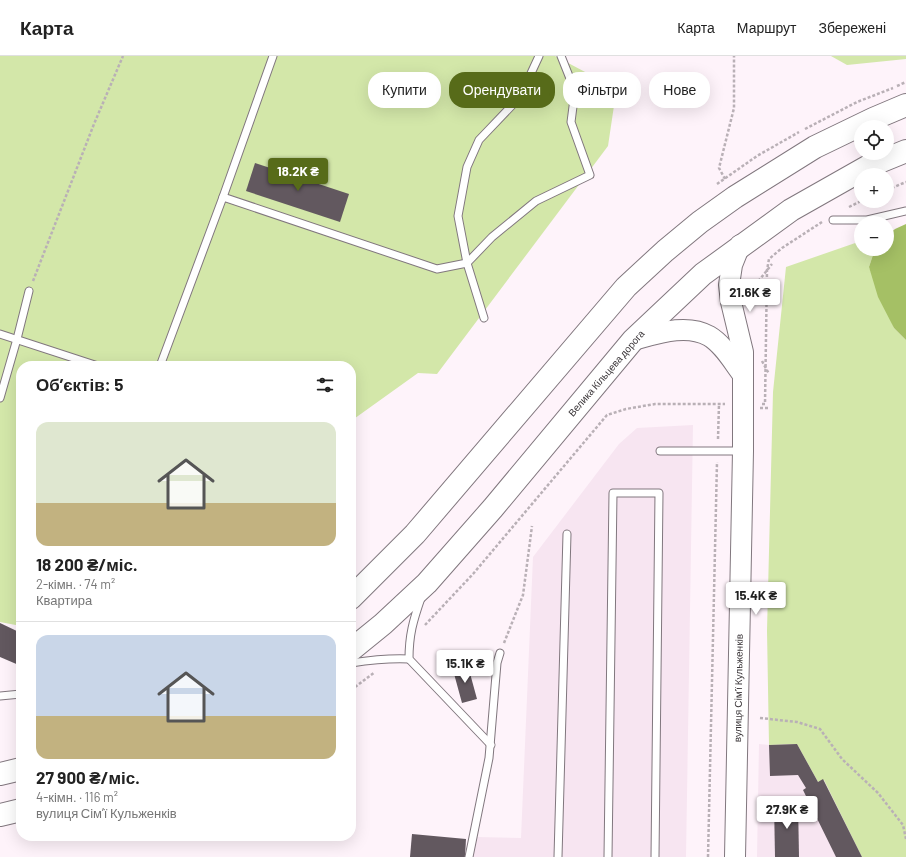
<!DOCTYPE html>
<html lang="uk">
<head>
<meta charset="utf-8">
<style>
  body { margin:0; font-family:Barlow,sans-serif; background:#f6f6f6; color:#222; height:100vh; display:flex; flex-direction:column; font-size:15px; white-space:nowrap }
  * { box-sizing:border-box; margin:0 }
  p { font-size:13px; color:#767676 }
  .icon { flex:none; width:22px; height:22px; fill:none; stroke:currentColor; stroke-width:2; stroke-linecap:round; stroke-linejoin:round }
  .map { position:relative; flex:1; overflow:hidden }
  .side { position:absolute; left:16px; top:305px; width:340px; height:480px; display:flex; flex-direction:column; background:#fff; border-radius:16px; box-shadow:0 4px 16px #0002 }
  .side>* { flex:none }
  .hud { position:absolute; left:368px; top:16px; width:380px; height:36px; display:flex; gap:8px }
  .fabs { position:absolute; left:854px; top:64px; display:grid; gap:8px }
  .fabs a { display:grid; place-items:center; width:40px; height:40px; border-radius:50%; background:#fff; box-shadow:0 4px 16px #0002; font-size:20px }
  .price { position:absolute; translate:-50% -34px; padding:0 9px; border-radius:4px; background:#fff; color:#222; font-size:13px; line-height:26px; filter:drop-shadow(0 1px 2px #0008) }
  .price::after { content:''; position:absolute; left:50%; top:24px; width:12px; height:9px; margin-left:-6px; background:inherit; clip-path:polygon(0 0,100% 0,50% 100%) }
  .price.on { background:#576b19; color:#fff }
  ul { padding:0; list-style:none }
  li { display:grid; align-content:center; gap:8px; height:212px; padding:0 20px }
  li+li { border-top:1px solid #e0e0e0 }
  li span { display:grid; place-items:center; height:124px; border-radius:12px; color:#555 }
  li>.icon { margin-inline-start:auto }
  span .icon { width:72px; height:72px; fill:#fffc; stroke-width:1 }
  li b { font-size:17px }
  h2 { display:flex; justify-content:space-between; align-items:center; height:48px; padding:0 20px; font-size:17px }
  .tag { padding:0 14px; border-radius:16px; background:#fff; box-shadow:0 4px 16px #0002; font-size:14px; line-height:36px }
  .tag.on { background:#576b19; color:#fff }
  header { display:flex; align-items:center; gap:24px; box-sizing:border-box; height:56px; padding:0 20px; background:#fff; border-bottom:1px solid #e0e0e0 }
  header strong { font-size:19px }
  nav { display:flex; gap:22px; margin-inline-start:auto; font-size:14px }
  .map>svg:first-child { display:block }
  .built { fill:#f7e5f1 }
  .green { fill:#d3e7a9 }
  .forest { fill:#a5c065 }
  .building { fill:#62585f }
  .lines { fill:none; stroke-linecap:round; stroke-linejoin:round }
  .lane-casing { stroke:#81777e; stroke-width:9 }
  .secondary-casing { stroke:#81777e; stroke-width:22 }
  .primary-casing { stroke:#81777e; stroke-width:24 }
  .path { stroke:#b9b0b6; stroke-width:2.5; stroke-dasharray:3 2; stroke-linecap:butt }
  .lane { stroke:#fff; stroke-width:7 }
  .secondary { stroke:#fff; stroke-width:20 }
  .primary { stroke:#fff; stroke-width:22 }
  .labels { text-anchor:middle; dominant-baseline:central; stroke-width:4; stroke-linejoin:round; paint-order:stroke }
  .street-label { font-size:10px; fill:#393437; stroke:#fff }
</style>
</head>
<body>
<header>
<strong>Карта</strong>
<nav><a>Карта</a><a>Маршрут</a><a>Збережені</a></nav>
</header>
<div class="map">
<svg width="906" height="801" viewBox="0 0 906 801">
  <rect width="100%" height="100%" fill="#fef3fa"/>
  <g class="built">
    <path d="M693 369 686 801H473L477 781 521 782 533 501 619 388 637 372Z"/>
    <path d="M759 688 769 689 797 688 818 726 823 723 862 801H757Z"/>
  </g>
  <g class="green">
    <path d="M0 0H555L587 17 615 43 608 90 437 318 418 317 351 365V310H21V570L0 566Z"/>
    <path d="M831 0H906V3L847 9Z"/>
    <path d="M861 185V193H875L869 211 894 272 906 284V801H862L824 724 818 726 797 688 769 689 767 575 773 336 786 211Z"/>
  </g>
  <path class="forest" d="M906 168V284L894 272 878 241 869 211 875 193H887V180L895 173Z"/>
  <g class="building">
    <path d="M255 107 349 138 340 166 246 135Z"/>
    <path d="M0 567 21 577V610L0 601Z"/>
    <path d="M468 610 477 643 462 647 453 614Z"/>
    <path d="M797 688 818 726 823 723 862 801H836L803 734 806 732 798 719 770 720 769 689Z"/>
    <path d="M798 746 799 801H775L774 747Z"/>
    <path d="M412 778 466 783 465 801H410Z"/>
  </g>
  <g class="lines">
    <g class="lane-casing">
      <g id="lane">
        <path d="M223 141 273 0"/>
        <path d="M833 164H867L906 155"/>
        <path d="M484 262 467 207 458 160 467 111 479 84 520 41 539 0"/>
        <path d="M0 278 98 310"/>
        <path d="M160 310 223 141 437 213 467 207 492 181 536 145 590 119 571 66 575 35 561 0"/>
        <path d="M0 342 17 283 29 235"/>
        <path d="M660 395H742"/>
        <path d="M421 542C413 565 409 579 409 603L491 689"/>
        <path d="M351 607C371 604 389 602 409 603"/>
        <path d="M0 640 21 638"/>
        <path d="M469 801 489 702 497 607 500 597"/>
        <path d="M558 801 567 478"/>
        <path d="M608 801 613 437H659L655 801"/>
      </g>
    </g>
    <g class="secondary-casing">
      <g id="secondary">
        <path d="M633 284C656 278 686 267 709 280 723 288 733 306 743 319"/>
        <path d="M735 801 743 395V296L731 246 729 229 732 209 740 189"/>
      </g>
    </g>
    <g class="primary-casing">
      <g id="primary">
        <path d="M351 542 415 478 626 231 665 195 700 166 735 141 815 91 873 63 906 49"/>
        <path d="M351 594 383 568 427 527 493 452 633 284 703 218 791 154 867 111 906 95"/>
        <path d="M0 718 21 713"/>
        <path d="M0 759 21 754"/>
      </g>
    </g>
    <g class="path">
      <path d="M897 30 906 26"/>
      <path d="M805 73 857 46 893 32"/>
      <path d="M725 123 719 112 734 52V0"/>
      <path d="M717 128 757 100 799 76"/>
      <path d="M887 134 906 126"/>
      <path d="M849 151 861 145"/>
      <path d="M33 225 94 68 123 0"/>
      <path d="M749 237 772 208"/>
      <path d="M762 305 769 318"/>
      <path d="M762 348H765L767 214 769 203 782 192 822 166"/>
      <path d="M760 352H768"/>
      <path d="M718 383 719 348"/>
      <path d="M425 569 473 518 607 359 626 353 655 348H725"/>
      <path d="M504 587 523 539 532 470"/>
      <path d="M351 634 375 616"/>
      <path d="M760 662 797 666 820 673 842 703 878 737 903 769 906 783"/>
      <path d="M708 801 717 406"/>
    </g>
    <use href="#lane" class="lane"/>
    <use href="#secondary" class="secondary"/>
    <use href="#primary" class="primary"/>
  </g>
  <g class="labels">
    <g class="street-label">
      <text transform="translate(606 317) rotate(-49)">Велика Кільцева дорога</text>
      <text transform="translate(738 632) rotate(-89)">вулиця Сімʼї Кульженків</text>
    </g>
  </g>
</svg>
<div class="fabs">
<a><svg class="icon" aria-label="locate" viewBox="0 0 24 24"><circle cx="12" cy="12" r="6"/><path d="M12 2v4M12 18v4M2 12h4M18 12h4"/></svg></a>
<a>+</a>
<a>−</a>
</div>
<b class="price on" style="left:298px;top:136px">18.2K ₴</b>
<b class="price" style="left:750px;top:257px">21.6K ₴</b>
<b class="price" style="left:756px;top:560px">15.4K ₴</b>
<b class="price" style="left:465px;top:628px">15.1K ₴</b>
<b class="price" style="left:787px;top:774px">27.9K ₴</b>
<div class="hud">
<a class="tag">Купити</a>
<a class="tag on">Орендувати</a>
<a class="tag">Фільтри</a>
<a class="tag">Нове</a>
</div>
<section class="side">
<h2>Об’єктів: 5<svg class="icon" aria-label="filters" viewBox="0 0 24 24"><path d="M4 7h16M4 17h16"/><circle cx="9" cy="7" r="2"/><circle cx="15" cy="17" r="2"/></svg></h2>
<ul>
<li><span style="background:linear-gradient(#dfe7d0 65%,#c2b280 0)"><svg class="icon" aria-label="home" viewBox="0 0 24 24"><path d="M3 11l9-7 9 7M6 9v11h12V9"/></svg></span><div><b>18 200 ₴/міс.</b><p>2-кімн. · 74 m²</p><p>Квартира</p></div></li>
<li><span style="background:linear-gradient(#c9d6e8 65%,#c2b280 0)"><svg class="icon" aria-label="home" viewBox="0 0 24 24"><path d="M3 11l9-7 9 7M6 9v11h12V9"/></svg></span><div><b>27 900 ₴/міс.</b><p>4-кімн. · 116 m²</p><p>вулиця Сімʼї Кульженків</p></div></li>
</ul>
</section>
</div>
</body>
</html>
